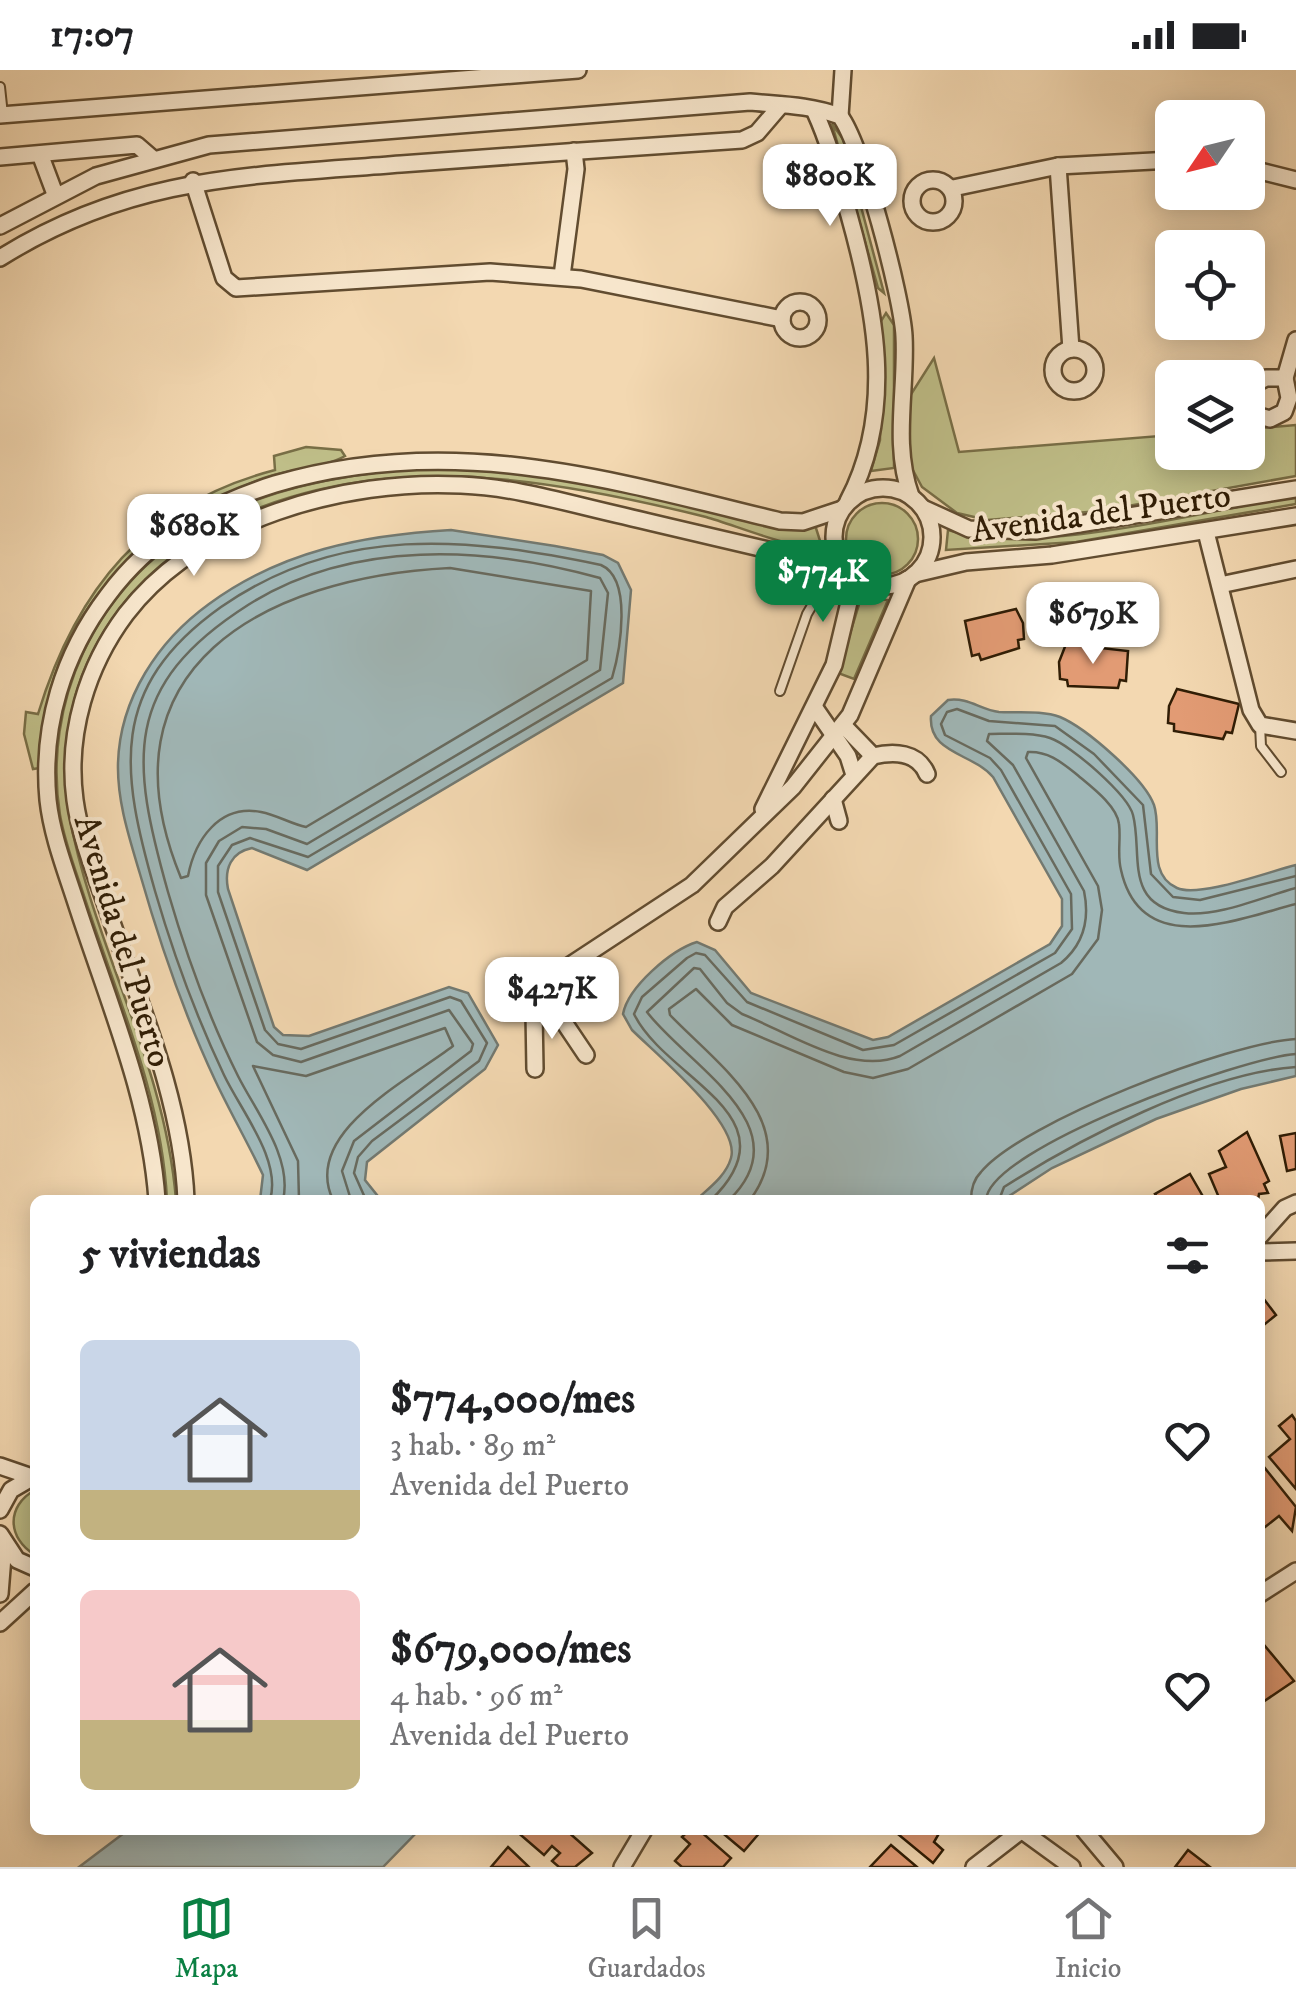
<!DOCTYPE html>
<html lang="es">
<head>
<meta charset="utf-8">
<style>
  body { margin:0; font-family:"IM FELL DW Pica",serif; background:#f2f2f2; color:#202124; height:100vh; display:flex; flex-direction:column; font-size:38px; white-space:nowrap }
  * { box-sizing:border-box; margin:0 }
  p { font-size:32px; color:#757577 }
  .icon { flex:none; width:55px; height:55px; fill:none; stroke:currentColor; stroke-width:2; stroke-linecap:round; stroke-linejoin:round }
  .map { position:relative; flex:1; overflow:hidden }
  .drawer { position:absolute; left:30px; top:1125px; width:1235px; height:640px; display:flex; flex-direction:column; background:#fff; border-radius:15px; box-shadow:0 5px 25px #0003 }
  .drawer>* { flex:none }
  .needle { width:65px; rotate:235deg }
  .tools { position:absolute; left:1155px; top:30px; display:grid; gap:20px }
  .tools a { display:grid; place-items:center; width:110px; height:110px; border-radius:15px; background:#fff; box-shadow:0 5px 25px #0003; font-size:50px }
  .price { position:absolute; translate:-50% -85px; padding:0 22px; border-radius:20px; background:#fff; color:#222; font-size:32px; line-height:65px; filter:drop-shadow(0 2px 5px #0008) }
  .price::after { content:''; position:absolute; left:50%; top:60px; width:30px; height:22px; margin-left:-15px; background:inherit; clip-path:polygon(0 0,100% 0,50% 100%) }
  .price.on { background:#0b8043; color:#fff }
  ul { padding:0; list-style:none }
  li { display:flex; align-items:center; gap:30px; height:250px; padding:0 50px }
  li span { display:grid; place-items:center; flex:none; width:280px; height:200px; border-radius:15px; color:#555 }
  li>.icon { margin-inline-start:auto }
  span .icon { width:120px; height:120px; fill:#fffc; stroke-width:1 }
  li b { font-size:42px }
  h2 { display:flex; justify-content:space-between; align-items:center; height:120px; padding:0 50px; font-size:42px }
  .status { display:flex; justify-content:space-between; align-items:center; height:70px; padding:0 50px; background:#fff; direction:ltr }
  .status svg { height:28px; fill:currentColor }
  .tabs { display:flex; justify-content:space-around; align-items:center; height:140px; border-top:2px solid #e0e0e0; background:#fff; font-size:28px; color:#757577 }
  .tabs a { display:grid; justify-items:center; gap:5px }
  .tabs .on { color:#0b8043 }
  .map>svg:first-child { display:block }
  .green { fill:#bfbe88; stroke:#786e46; stroke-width:2.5 }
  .water { fill:#a0b7b7; stroke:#737970; stroke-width:2.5 }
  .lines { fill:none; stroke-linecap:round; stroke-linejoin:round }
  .shore { stroke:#686a5e; stroke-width:2.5 }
  .building { fill:#e29b74; stroke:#301d05; stroke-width:2.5 }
  .service-casing { stroke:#614c30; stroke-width:12 }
  .minor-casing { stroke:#614c30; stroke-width:20 }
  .service { stroke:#f7e6cc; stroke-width:8 }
  .minor { stroke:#f7e6cc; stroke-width:15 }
  .labels { text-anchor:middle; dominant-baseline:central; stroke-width:8; stroke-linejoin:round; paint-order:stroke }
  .street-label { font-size:35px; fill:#301d05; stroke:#f7e6cc }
</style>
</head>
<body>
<div class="status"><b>17:07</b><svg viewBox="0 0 49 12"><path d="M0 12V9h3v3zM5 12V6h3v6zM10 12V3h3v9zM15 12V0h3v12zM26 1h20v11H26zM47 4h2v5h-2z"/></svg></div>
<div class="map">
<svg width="1296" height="1797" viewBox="0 0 1296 1797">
  <rect width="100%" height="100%" fill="#f3d8b1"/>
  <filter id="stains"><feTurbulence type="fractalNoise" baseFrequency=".002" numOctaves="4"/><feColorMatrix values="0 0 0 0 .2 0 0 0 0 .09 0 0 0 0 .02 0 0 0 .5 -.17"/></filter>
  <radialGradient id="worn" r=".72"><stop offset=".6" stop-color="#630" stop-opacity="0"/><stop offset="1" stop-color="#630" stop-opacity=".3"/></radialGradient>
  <g class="green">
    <path d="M832 54 843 69 884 223 878 218Z"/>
    <path d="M886 243 894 255V398L871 401 880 370 881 251Z"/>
    <path d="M934 288 959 382 1172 365V382H1248V359L1296 355V406L1100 441 987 450 957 443 922 417 908 391V329Z"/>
    <path d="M306 377 341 380 345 386C322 399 290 398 264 408 133 458 42 552 40 698L33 699 24 664 26 642 38 644C76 519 145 434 275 400L274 386Z"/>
    <path d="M468 396 617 417 767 456 789 459 815 455 822 477C796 481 735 455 706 447 638 430 568 415 498 409 344 394 160 438 89 589 67 636 60 693 69 744 93 876 165 992 176 1130H167C162 1027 118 929 86 832 77 804 65 774 60 745 51 690 60 632 83 583 155 430 316 401 468 396Z"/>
    <path d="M1296 426V434L1076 472 946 480 948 460C1041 486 1199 442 1296 426Z"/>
    <circle cx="882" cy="469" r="36"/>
    <path d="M861 528 888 530 854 609 838 603Z"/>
    <path d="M35 1420V1485C7 1468 6 1436 35 1420Z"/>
  </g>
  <g class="water">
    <path d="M451 460 555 476 603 485 618 493 631 520 623 613 307 800 252 778C231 782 224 799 228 819L274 957 283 965 309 966 449 917 468 923 498 975 485 999 367 1092 365 1110 381 1130H260L263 1105C248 1073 230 1042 215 1010 184 944 160 874 140 804 129 767 117 731 118 693 120 628 158 571 209 534 281 481 363 465 451 460Z"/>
    <path d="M948 630C968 627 981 640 999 642 1018 643 1042 640 1060 647 1086 658 1144 708 1154 735 1163 761 1145 804 1177 818 1200 828 1270 801 1296 795V1006L1241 1019 1156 1049 1052 1098 1003 1130H696C709 1118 726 1106 731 1088 741 1054 656 984 632 960L623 944C628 917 671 880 697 872L715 880 751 923 873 970 888 967 1050 874 1062 856V829L993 707C973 683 928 684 931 646Z"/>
    <path d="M128 1760H419L383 1797H79Z"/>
  </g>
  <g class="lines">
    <g class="shore">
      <path d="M450 498 591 521 587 590 306 757C291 754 277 745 261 742 219 734 195 770 188 806L181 808C94 597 266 507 450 498Z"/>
      <path d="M270 1130C282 1090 241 1041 224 1005 196 946 173 883 155 821 121 702 107 618 221 537 340 454 467 467 601 495 633 509 620 581 612 608L308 787 250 768 232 775 218 796V822L265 960 278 974 301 979 450 927 461 931 487 973 479 991 372 1071 358 1087 354 1103 366 1130"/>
      <path d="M283 1130C293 1088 256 1042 238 1006 209 948 186 884 168 822 131 691 121 616 248 535 352 469 486 476 600 508L608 523 600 600 307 774 266 759 242 757 219 771 206 793V825L257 972 273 985 301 992 449 940 473 974 471 981 354 1071 342 1101 351 1130"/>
      <path d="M299 1130 298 1091 253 996 306 1006 445 958 453 976C409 1010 301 1063 333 1130"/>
      <path d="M711 1130C798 1046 666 1010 634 944L642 927 687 888 696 883 705 885 747 932 863 980 894 975 1055 883 1072 859 1071 824 1001 700 990 688 945 665 941 654 947 642 957 639 989 651 1055 656 1094 684 1143 735 1151 804 1173 827 1200 830 1296 806"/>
      <path d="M729 1130C805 1057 687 995 647 942L694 898 700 899 727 933 742 944C788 962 851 1006 900 986L1061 893C1084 874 1090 850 1084 821L1013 695 987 671 989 664C1006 664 1033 662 1050 668 1071 675 1128 725 1133 745 1143 783 1123 836 1184 843 1219 847 1262 827 1296 818"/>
      <path d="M750 1130C806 1055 718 995 670 945L669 939 696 919 732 955 844 1002 873 1008 908 999 1072 904 1098 869 1102 840 1098 816 1026 688 1028 682C1047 681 1060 691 1075 703 1089 715 1117 735 1119 754 1121 769 1117 785 1121 800 1141 890 1237 849 1296 834"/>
      <path d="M971 1130C971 1119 973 1110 981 1102 1022 1052 1231 972 1296 969"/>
      <path d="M986 1130C989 1078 1244 987 1296 984"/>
      <path d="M999 1130 1004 1117C1079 1069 1206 1003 1296 997"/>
    </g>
  </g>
  <g class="building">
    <path d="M1016 539 1023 553 1024 569 1018 570 1019 578 981 590 979 584 972 586 965 551Z"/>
    <path d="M1066 574 1128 581 1126 611 1120 610 1118 618 1068 616 1067 610 1060 609 1059 592Z"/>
    <path d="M1177 619 1239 634 1232 663 1226 662 1223 669 1174 661V654L1168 653 1169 636Z"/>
    <path d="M1247 1062 1269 1111 1264 1114 1268 1123 1259 1124 1258 1130H1220L1209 1104 1226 1097 1219 1081Z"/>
    <path d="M1296 1063V1099L1287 1101 1280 1066Z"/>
    <path d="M1190 1104 1205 1130H1159L1155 1124Z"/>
    <path d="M1260 1224 1276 1245 1260 1258Z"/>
    <path d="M1292 1345 1296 1351V1419L1269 1387 1290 1369 1279 1356Z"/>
    <path d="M1260 1392 1296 1437 1292 1461 1279 1446 1260 1461Z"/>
    <path d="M1260 1570 1294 1611 1260 1634Z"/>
    <path d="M515 1760H566L592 1783 575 1797H559L552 1791 560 1783 552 1776 544 1785Z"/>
    <path d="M689 1760H699L731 1788 723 1797H682L675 1791 690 1774 682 1767Z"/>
    <path d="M719 1760H762L744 1781Z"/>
    <path d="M893 1760H941L934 1772 943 1780 933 1793Z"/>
    <path d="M891 1775 917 1797H870Z"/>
    <path d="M508 1777 529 1797H491Z"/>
    <path d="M1188 1780 1210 1797H1175Z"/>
  </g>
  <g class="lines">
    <g class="service-casing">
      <g id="service">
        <path d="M0 17 3 45"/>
        <path d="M780 621 807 544 834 498"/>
        <path d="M1260 655 1261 676 1281 702"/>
      </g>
    </g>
    <g class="minor-casing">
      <g id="minor">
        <path d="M815 42C830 75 839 110 849 145 875 238 896 340 848 431"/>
        <path d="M0 45 578 0"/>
        <path d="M840 46 843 0"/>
        <path d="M40 84 55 124"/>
        <path d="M0 87 137 75 152 88"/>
        <path d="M1058 96 1071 279"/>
        <path d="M1248 98 1296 110"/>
        <circle cx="933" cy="131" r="21"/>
        <path d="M193 111 224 208 236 218 490 202 581 209 782 249"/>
        <path d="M953 118 1058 96 1172 90"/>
        <path d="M0 156 96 106 209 75 750 32C783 35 809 35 840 46 862 75 902 227 904 266 907 319 892 374 911 426"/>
        <path d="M0 188C132 105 251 106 401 94 515 85 628 78 742 70L757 63 781 35"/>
        <path d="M562 206 576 99 574 81"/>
        <circle cx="800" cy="250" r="18"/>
        <circle cx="1074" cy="300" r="21"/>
        <path d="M1266 308H1285L1289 328 1284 342 1270 349 1256 345 1248 327 1252 315Z"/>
        <path d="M1285 308 1296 270"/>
        <circle cx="883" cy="467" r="49"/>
        <path d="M923 438 969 459 1036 461 1296 419"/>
        <path d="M1206 462 1251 640 1260 655 1296 661"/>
        <path d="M915 504 966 492 1052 485 1296 446"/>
        <path d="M1220 515 1296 499"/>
        <path d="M815 638 848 686 854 705"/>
        <path d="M844 656 873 686"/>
        <path d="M833 729 839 751"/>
        <path d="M763 739 834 595 855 507"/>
        <path d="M718 852 725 837 772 796 873 686C894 681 918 682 927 704"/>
        <circle cx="534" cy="922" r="20"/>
        <path d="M549 909 692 815 793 717 850 645 908 509"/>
        <path d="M551 933 586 985"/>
        <path d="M534 942 535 999"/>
        <path d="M157 1130C150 1030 109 934 78 839 67 804 52 767 48 730 41 656 63 584 108 525 150 468 208 435 275 414 451 362 608 409 780 451L803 452 842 439"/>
        <path d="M186 1130C182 1030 139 932 107 838 95 803 80 767 75 730 66 664 87 596 126 544 199 449 345 409 461 415 516 417 570 434 624 446 698 464 772 480 846 499"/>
        <path d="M1260 1166 1285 1138 1296 1133"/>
        <path d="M1260 1182 1296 1181"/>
        <path d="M0 1396 32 1407"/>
        <path d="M0 1440 11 1420 35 1406"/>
        <path d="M0 1464 17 1490 35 1498"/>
        <path d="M0 1524 4 1474"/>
        <path d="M1260 1524 1296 1501"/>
        <path d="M0 1553 35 1521"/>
        <path d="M1021 1760 1072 1797"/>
        <path d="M1084 1760 1115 1797"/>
        <path d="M622 1797 644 1760"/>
        <path d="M974 1797 1022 1760"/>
      </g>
    </g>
    <use href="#service" class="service"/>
    <use href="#minor" class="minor"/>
  </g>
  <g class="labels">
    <g class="street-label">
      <text transform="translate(1101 444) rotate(-8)">Avenida del Puerto</text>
      <text transform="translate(122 871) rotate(73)">Avenida del Puerto</text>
    </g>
  </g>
  <rect width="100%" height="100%" filter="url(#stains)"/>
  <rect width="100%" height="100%" fill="url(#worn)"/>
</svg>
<div class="tools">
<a><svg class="needle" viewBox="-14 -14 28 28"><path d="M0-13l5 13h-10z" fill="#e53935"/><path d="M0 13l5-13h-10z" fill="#757577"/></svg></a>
<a><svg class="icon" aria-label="locate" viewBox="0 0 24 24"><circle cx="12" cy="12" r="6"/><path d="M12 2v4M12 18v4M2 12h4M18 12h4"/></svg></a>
<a><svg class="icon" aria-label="layers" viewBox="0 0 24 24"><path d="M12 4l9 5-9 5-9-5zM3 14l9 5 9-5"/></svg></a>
</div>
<b class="price" style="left:830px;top:159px">$800K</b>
<b class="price" style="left:194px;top:509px">$680K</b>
<b class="price on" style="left:823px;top:555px">$774K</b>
<b class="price" style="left:1093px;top:597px">$679K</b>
<b class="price" style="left:552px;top:972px">$427K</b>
<section class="drawer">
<h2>5 viviendas<svg class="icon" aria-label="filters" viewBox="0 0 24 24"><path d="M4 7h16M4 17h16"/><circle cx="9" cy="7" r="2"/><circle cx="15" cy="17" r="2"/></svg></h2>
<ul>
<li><span style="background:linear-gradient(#c9d6e8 75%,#c2b280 0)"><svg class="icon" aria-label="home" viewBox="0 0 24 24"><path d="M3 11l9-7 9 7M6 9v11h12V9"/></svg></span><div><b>$774,000/mes</b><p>3 hab. · 89 m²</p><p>Avenida del Puerto</p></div><svg class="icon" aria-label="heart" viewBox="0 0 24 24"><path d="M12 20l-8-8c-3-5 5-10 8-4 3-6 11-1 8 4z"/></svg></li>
<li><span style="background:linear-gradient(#f6c9c9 65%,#c2b280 0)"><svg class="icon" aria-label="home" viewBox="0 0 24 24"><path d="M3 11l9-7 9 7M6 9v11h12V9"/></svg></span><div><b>$679,000/mes</b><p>4 hab. · 96 m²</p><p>Avenida del Puerto</p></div><svg class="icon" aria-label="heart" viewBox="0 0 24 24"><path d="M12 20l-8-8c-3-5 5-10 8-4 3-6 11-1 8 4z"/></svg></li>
</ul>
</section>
</div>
<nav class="tabs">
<a class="on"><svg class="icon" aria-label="map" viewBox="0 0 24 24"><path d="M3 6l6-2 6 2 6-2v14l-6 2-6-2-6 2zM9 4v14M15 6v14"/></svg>Mapa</a>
<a><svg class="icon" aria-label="saved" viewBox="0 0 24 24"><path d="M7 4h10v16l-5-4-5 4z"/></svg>Guardados</a>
<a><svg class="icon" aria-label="home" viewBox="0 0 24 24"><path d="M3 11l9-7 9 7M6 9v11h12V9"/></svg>Inicio</a>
</nav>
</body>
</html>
